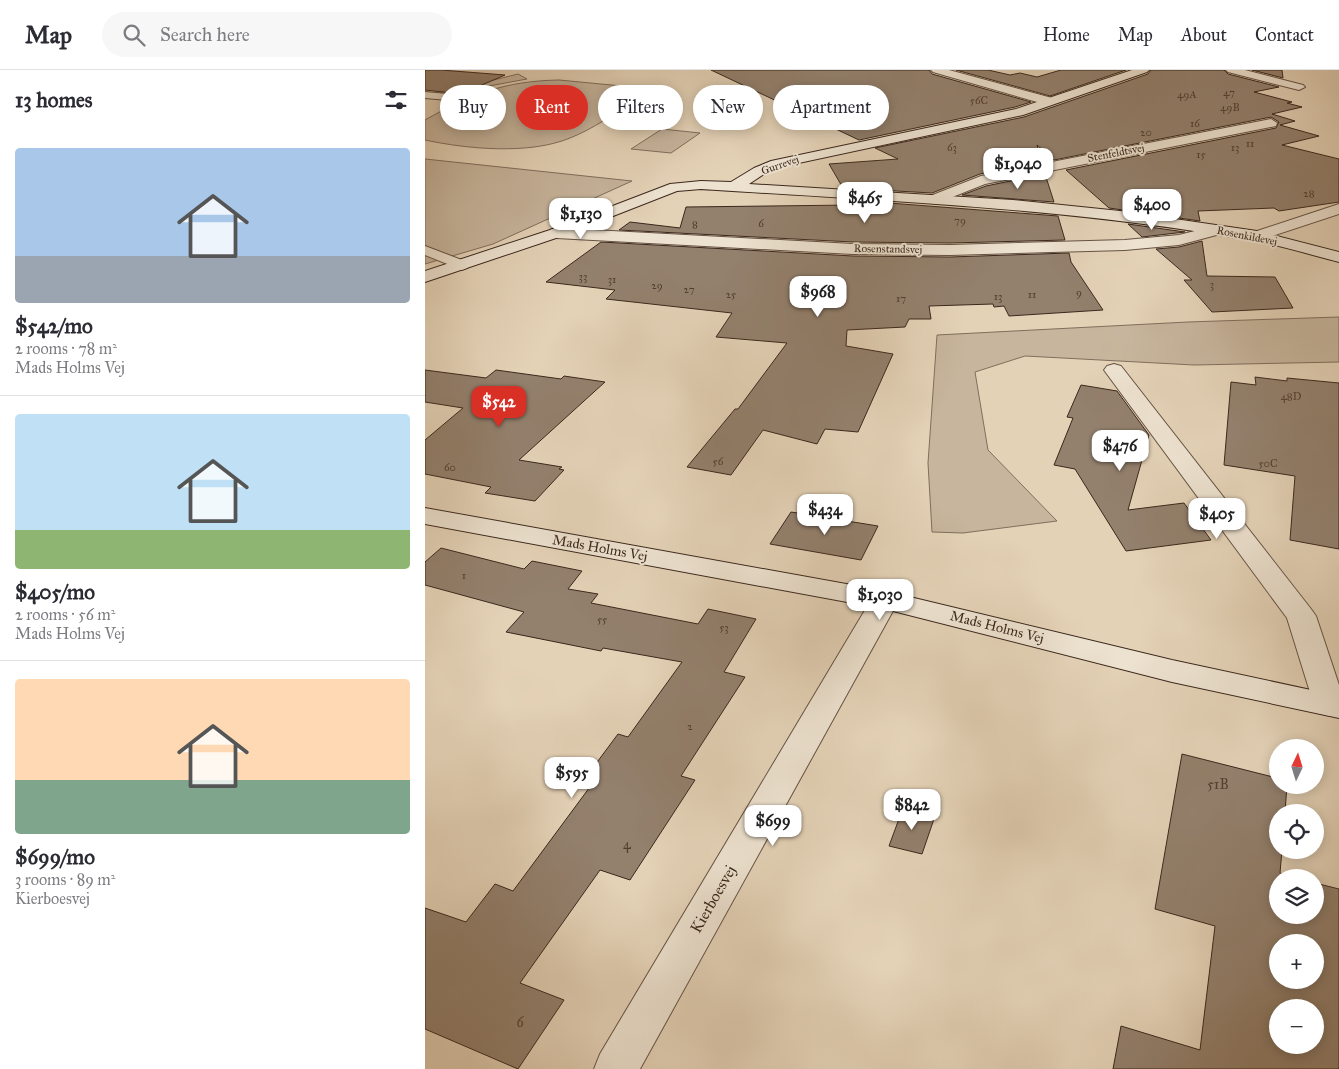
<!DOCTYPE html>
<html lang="en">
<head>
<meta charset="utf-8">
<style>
  body { margin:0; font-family:"IM FELL Great Primer",serif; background:#f7f7f7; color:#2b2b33; height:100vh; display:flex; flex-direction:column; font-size:19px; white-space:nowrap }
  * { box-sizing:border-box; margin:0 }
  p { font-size:16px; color:#7c7c81 }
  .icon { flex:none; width:28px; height:28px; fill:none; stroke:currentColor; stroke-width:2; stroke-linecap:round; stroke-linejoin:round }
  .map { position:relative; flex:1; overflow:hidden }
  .details { display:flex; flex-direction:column; background:#fff; width:425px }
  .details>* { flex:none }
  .guide { position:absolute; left:15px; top:15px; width:475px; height:45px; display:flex; gap:10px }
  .needle { width:32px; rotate:4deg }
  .controls { position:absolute; left:844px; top:669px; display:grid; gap:10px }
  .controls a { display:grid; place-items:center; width:55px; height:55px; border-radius:50%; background:#fff; box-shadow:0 2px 12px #0003; font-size:25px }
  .price { position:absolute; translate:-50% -42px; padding:0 11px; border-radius:10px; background:#fff; color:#222; font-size:16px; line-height:32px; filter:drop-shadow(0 1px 2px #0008) }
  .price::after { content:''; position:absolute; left:50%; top:30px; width:15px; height:11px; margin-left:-8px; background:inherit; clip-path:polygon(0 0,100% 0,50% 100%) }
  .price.active { background:#d93025; color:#fff }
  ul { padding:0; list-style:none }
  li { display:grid; align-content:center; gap:10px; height:265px; padding:0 15px }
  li+li { border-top:1px solid #e1e1e2 }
  li span { display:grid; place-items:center; height:155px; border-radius:5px; color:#555 }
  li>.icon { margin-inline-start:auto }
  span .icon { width:90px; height:90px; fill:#fffc; stroke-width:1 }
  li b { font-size:21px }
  h2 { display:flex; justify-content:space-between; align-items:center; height:60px; padding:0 15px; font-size:21px }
  .tag { padding:0 18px; border-radius:22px; background:#fff; box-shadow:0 2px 12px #0003; font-size:18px; line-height:45px }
  .tag.active { background:#d93025; color:#fff }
  header { display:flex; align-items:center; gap:30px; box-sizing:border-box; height:70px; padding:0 25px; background:#fff; border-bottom:1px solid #e1e1e2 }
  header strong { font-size:24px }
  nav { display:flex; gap:28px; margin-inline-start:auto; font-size:18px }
  .search { width:350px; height:45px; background:#f7f7f7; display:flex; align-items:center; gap:12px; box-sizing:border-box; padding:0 18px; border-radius:28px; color:#7c7c81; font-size:19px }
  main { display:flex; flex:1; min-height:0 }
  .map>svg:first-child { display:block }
  .green { fill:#c7b59d; stroke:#816e5d }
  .building { fill:#93806d; stroke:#3b281d; fill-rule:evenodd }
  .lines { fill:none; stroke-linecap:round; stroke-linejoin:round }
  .lane-casing { stroke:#655244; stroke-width:2 }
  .street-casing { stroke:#655244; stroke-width:2 }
  .secondary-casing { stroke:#3b281d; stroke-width:2 }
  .lane { fill:#ede2d0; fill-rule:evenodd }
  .street { fill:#ede2d0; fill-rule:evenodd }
  .secondary { fill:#ede2d0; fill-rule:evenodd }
  .labels { text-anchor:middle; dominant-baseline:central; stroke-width:4; stroke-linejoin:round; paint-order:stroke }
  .number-label { font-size:11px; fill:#513e31 }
  .far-street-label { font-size:11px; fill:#3b281d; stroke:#ede2d0 }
  .street-label { font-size:14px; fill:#3b281d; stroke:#ede2d0 }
  .near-number-label { font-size:14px; fill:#513e31 }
  .near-street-label { font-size:16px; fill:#3b281d; stroke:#ede2d0 }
</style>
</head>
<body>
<header>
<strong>Map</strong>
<div class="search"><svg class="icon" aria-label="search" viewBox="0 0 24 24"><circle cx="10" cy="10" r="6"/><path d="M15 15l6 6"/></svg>Search here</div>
<nav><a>Home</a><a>Map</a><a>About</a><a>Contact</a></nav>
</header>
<main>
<section class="details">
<h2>13 homes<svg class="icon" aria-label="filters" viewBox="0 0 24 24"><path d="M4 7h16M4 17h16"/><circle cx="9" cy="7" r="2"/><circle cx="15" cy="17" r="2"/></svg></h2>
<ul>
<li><span style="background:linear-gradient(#a9c7e8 70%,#9aa5b1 0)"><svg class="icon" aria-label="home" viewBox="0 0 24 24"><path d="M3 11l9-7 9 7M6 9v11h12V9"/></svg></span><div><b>$542/mo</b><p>2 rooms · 78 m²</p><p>Mads Holms Vej</p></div></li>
<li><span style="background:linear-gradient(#bfe0f5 75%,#8fb573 0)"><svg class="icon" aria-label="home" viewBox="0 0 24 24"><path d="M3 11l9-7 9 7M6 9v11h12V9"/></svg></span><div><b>$405/mo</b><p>2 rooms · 56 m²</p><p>Mads Holms Vej</p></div></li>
<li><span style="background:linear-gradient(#ffd9b3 65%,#7fa58c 0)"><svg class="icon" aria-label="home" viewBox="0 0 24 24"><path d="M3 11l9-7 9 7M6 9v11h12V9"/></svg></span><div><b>$699/mo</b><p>3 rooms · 89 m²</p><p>Kierboesvej</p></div></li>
</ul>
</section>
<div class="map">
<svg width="914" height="999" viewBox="0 0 914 999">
  <rect width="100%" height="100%" fill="#e4d2b7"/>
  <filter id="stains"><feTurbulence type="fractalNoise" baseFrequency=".004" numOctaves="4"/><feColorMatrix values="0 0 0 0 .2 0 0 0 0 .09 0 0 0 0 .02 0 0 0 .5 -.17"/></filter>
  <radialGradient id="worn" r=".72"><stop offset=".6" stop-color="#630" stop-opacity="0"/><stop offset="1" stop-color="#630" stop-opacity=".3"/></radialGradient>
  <g class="green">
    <path d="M93 4 102 9 64 16 39 26 13 24 47 9 69 10Z"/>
    <path d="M134 10 197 16 212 20 215 26 212 31C190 43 168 59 145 68 104 85 42 79 0 70V50C46 24 80 11 134 10Z"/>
    <path d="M237 59 275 63 246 83 206 79Z"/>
    <path d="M0 89 207 111 68 174 0 194Z"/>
    <path d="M914 247V292L769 295 600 286 550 302 563 380 632 451 538 463 507 462 503 393 512 265 763 252Z"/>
  </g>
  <g class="building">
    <path d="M0 0H16L80 5 36 24 0 20Z"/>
    <path d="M286 0H504L507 4 606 32 590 37 434 70Z"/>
    <path d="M531 0H563L585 5 595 3 612 7 636 0H701L625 26Z"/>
    <path d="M726 0H799L803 4 854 17 829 22 867 32 862 33 877 37 847 44 870 51 855 55 894 66 857 75 914 89V132L854 141 849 138 773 141 775 151 684 138 641 100 851 58 854 52 846 47 629 90 612 75 617 92 555 104 507 123 418 118 404 94 473 89 450 78 599 47 723 4Z"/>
    <path d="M827 0H857L858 8Z"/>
    <path d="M620 104 629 132 537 125 561 116Z"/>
    <path d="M425 130 633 146 640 170 525 173 428 172 194 160 205 152 255 158 261 137 428 135Z"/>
    <path d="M703 154 760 162 717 167Z"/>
    <path d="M777 171 782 206 850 207 868 238 787 242 759 210H767L731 179 754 177Z"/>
    <path d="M176 172 428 186 525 187 644 183 646 192 678 240 584 246 579 236 569 237 568 234 504 236 506 249H484L480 257 422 260 421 276 468 284 433 362 400 359 392 374 338 360 306 405 262 397 310 339H313L362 273 291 267 307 243 181 229 190 220 121 212Z"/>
    <path d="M0 300 61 308 71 300 136 309 139 306 180 312 94 390 137 397 134 399 139 400 110 431 60 423 66 417 0 404V370L38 338 0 332Z"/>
    <path d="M830 307 862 311V308L914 313V479L865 470 870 406 799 395 806 312 831 315Z"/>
    <path d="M656 315 692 321 724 365 703 440 759 433 786 470 701 481 650 399 629 395 648 348 642 347Z"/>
    <path d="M366 442 453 456 436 490 345 474Z"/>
    <path d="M16 478 99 499 107 491 157 501 143 519 173 524 166 533 273 554 283 539 331 549 299 602 320 607 256 706 270 710 205 810 175 800 95 913 139 930 93 999 0 959V838L41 852 70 814 88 821 173 706 164 703 193 664 203 667 257 592 178 578 176 581 81 562 99 542 0 515V492Z"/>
    <path d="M757 684 852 708V715H862L860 742H852V780H857L855 803 870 808H852V845H890V813L914 819V999H688L696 956 775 980 790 856 730 839ZM852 872H890V910H852ZM852 938H890V975H852Z"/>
    <path d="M478 738 510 746 497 784 464 776Z"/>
  </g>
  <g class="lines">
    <g class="lane-casing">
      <g id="lane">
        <path d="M0 22 34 25 39 28 34 31 0 28Z"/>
        <path d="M0 176 42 192 45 195 42 198 37 200 0 185Z"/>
      </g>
    </g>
    <g class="street-casing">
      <g id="street">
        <path d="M506 0H524L627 28 629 31 623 35 619 34 508 2Z"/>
        <path d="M801 0H820L878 15 880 17 874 20 803 2Z"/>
        <path d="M846 49 852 53 851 56 560 114 510 134 505 132 502 129 505 126 556 106Z"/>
        <path d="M914 134V144L832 171 826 169 824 166 826 163Z"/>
        <path d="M793 155 799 157 801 160 799 163 754 175 700 180 525 185 428 184 131 168 125 166 123 163 125 160 131 158 428 174 525 175 700 170 754 165Z"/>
        <path d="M689 294 696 296 886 539 891 546 914 615V644L905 646 894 643 889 635 862 548 679 300 682 296Z"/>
        <path d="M460 521 470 524 474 530 215 999H169L175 984 446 530 450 524Z"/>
      </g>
    </g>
    <g class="secondary-casing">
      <g id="secondary">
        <path d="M707 0H724L722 2 598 45 355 97 339 104 324 114 588 130 695 141 832 161 914 182V192C886 185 858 176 830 171 647 138 461 131 276 119L252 121 137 166 0 212V201L125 160 245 114 276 111 306 112 329 98 346 91 591 39Z"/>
        <path d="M0 438 460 521 747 590 914 626V648L747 612 460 539 0 454Z"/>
      </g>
    </g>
    <use href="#lane" class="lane"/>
    <use href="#street" class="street"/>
    <use href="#secondary" class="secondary"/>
  </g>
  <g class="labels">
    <g class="number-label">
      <text x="804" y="22">47</text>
      <text x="762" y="24">49A</text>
      <text x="554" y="30">56C</text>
      <text x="805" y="37">49B</text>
      <text x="770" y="53">16</text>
      <text x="721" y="62">20</text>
      <text x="825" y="73">11</text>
      <text x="527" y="77">63</text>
      <text x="810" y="77">13</text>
      <text x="776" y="84">15</text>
      <text x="884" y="123">28</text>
      <text x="535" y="150">79</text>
      <text x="336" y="153">6</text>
      <text x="270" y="154">8</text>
      <text x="158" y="206">33</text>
      <text x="187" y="209">31</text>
      <text x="787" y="214">3</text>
      <text x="232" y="215">29</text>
      <text x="264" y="219">27</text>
      <text x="654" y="222">9</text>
      <text x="306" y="224">25</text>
      <text x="607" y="224">11</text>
      <text x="573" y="226">13</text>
      <text x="476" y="228">17</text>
      <text x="866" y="326">48D</text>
      <text x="293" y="391">56</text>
      <text x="843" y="393">50C</text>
      <text x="25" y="397">60</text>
      <text x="39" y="505">1</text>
      <text x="177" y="549">55</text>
      <text x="299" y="557">53</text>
      <text x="265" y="656">2</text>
    </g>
    <g class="far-street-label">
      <text transform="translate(691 83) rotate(-11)">Stenfeldtsvej</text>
      <text transform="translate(355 95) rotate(-19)">Gurrevej</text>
      <text transform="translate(822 166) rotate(11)">Rosenkildevej</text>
      <text transform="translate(463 179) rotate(1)">Rosenstandsvej</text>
    </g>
    <g class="street-label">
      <text transform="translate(175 478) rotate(10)">Mads Holms Vej</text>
      <text transform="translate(572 557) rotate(14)">Mads Holms Vej</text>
    </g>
    <g class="near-number-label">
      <text x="793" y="714">51B</text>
      <text x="202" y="774">4</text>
      <text x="95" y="952">6</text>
    </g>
    <g class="near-street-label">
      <text transform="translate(288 829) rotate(-60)">Kierboesvej</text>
    </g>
  </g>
  <rect width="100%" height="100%" filter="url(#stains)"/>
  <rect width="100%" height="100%" fill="url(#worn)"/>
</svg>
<div class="controls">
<a><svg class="needle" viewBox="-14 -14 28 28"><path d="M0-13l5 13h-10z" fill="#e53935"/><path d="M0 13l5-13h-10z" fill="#7c7c81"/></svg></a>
<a><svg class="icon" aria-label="locate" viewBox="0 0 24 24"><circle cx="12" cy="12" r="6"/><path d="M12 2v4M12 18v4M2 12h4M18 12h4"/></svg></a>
<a><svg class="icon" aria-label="layers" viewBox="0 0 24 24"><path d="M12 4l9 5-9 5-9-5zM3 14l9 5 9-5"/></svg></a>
<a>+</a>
<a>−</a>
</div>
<b class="price" style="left:593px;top:120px">$1,040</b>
<b class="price" style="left:440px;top:154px">$465</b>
<b class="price" style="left:727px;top:161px">$400</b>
<b class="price" style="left:156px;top:170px">$1,130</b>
<b class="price" style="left:393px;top:248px">$968</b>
<b class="price active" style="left:74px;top:358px">$542</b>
<b class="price" style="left:695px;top:402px">$476</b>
<b class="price" style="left:400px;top:466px">$434</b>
<b class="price" style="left:792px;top:470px">$405</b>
<b class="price" style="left:455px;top:551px">$1,030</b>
<b class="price" style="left:147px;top:729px">$595</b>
<b class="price" style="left:487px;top:761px">$842</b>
<b class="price" style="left:348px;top:777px">$699</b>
<div class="guide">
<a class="tag">Buy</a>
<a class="tag active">Rent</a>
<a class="tag">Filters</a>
<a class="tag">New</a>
<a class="tag">Apartment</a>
</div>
</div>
</main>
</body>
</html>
